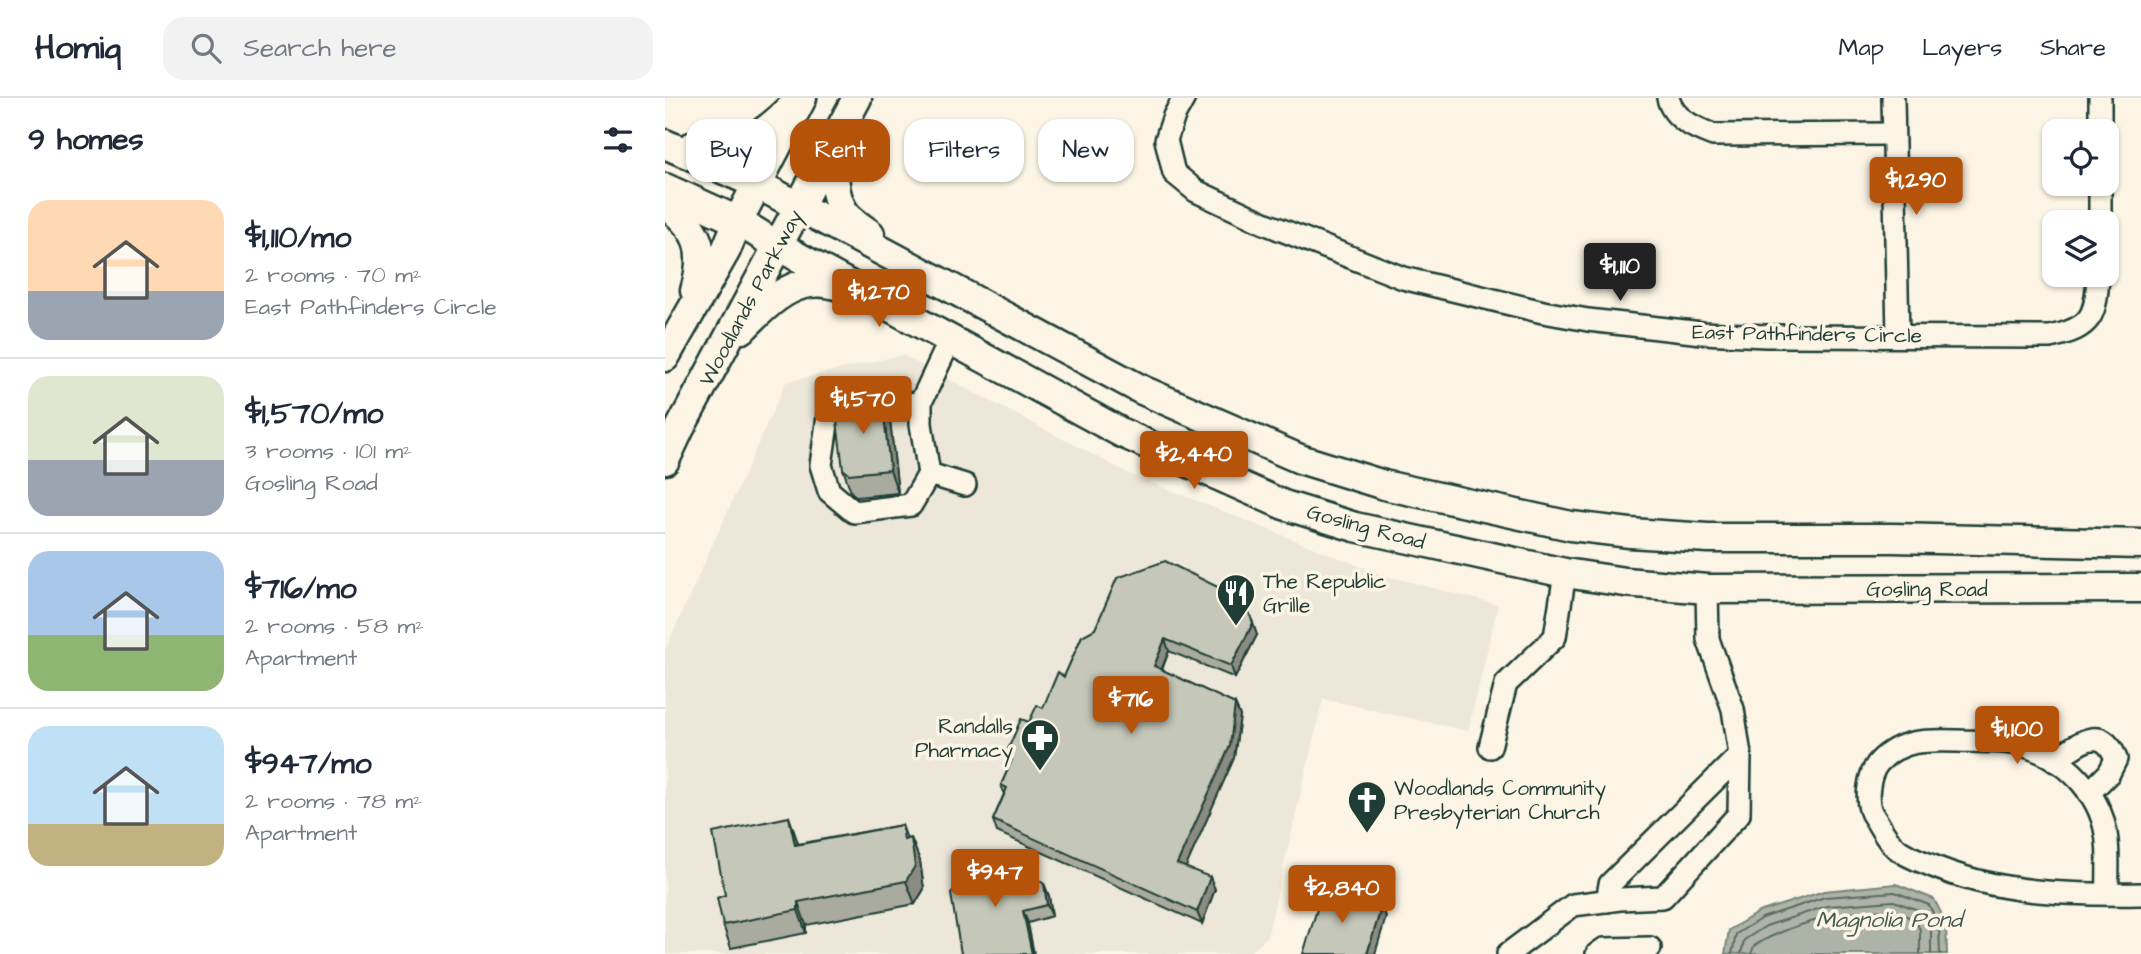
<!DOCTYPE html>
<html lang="en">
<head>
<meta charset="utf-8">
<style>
  body { margin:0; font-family:"Architects Daughter",sans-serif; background:#f2f2f3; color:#1f2937; height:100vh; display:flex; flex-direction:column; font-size:26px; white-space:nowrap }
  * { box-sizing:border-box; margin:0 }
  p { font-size:23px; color:#747a83 }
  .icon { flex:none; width:38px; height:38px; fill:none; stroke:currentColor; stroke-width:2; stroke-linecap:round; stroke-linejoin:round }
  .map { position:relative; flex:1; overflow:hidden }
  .details { display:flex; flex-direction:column; background:#fff; width:665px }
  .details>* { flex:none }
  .top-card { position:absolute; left:21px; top:21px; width:665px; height:63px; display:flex; gap:14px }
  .fabs { position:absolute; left:1377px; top:21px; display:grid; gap:14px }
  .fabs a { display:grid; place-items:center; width:77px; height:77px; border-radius:14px; background:#fff; box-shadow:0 2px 5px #0004; font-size:35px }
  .price { position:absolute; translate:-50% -60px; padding:0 16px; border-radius:7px; background:#b45309; color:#fff; font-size:23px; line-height:46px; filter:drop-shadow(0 2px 4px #0008) }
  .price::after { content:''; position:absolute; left:50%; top:42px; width:21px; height:16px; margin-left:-10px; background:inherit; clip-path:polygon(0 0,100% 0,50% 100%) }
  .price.current { background:#222; color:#fff }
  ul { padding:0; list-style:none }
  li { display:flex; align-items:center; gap:21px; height:175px; padding:0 28px }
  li+li { border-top:2px solid #e0e1e3 }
  li span { display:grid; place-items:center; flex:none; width:196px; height:140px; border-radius:21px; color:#555 }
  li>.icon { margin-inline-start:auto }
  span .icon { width:84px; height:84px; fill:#fffc; stroke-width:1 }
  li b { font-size:30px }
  h2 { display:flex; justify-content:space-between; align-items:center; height:84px; padding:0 28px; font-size:30px }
  .tag { padding:0 24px; border-radius:21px; background:#fff; box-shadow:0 2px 5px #0004; font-size:24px; line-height:63px }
  .tag.current { background:#b45309; color:#fff }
  header { display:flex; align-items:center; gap:42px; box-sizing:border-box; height:98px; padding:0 35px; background:#fff; border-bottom:2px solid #e0e1e3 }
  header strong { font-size:33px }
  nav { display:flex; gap:38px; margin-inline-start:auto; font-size:24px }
  .search { width:490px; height:63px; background:#f2f2f3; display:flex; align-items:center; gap:18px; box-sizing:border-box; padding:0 24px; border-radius:21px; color:#747a83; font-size:26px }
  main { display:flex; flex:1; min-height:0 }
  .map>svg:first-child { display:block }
  .built { fill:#ece7d8 }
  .water { fill:#aeb3a7; stroke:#758479; stroke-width:2 }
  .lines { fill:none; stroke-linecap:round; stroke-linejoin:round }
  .shore { stroke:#586c62; stroke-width:2 }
  .minor-casing { stroke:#1f3d34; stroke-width:26 }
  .major-casing { stroke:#1f3d34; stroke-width:33 }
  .minor { stroke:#fcf5e5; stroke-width:21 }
  .major { stroke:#fcf5e5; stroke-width:28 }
  .wall { fill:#a9ab9f; stroke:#1f3d34; stroke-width:2 }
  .shaded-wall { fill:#8a8b82; stroke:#1f3d34; stroke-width:2 }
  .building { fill:#c5c7b9; stroke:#1f3d34; stroke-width:2 }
  .labels { text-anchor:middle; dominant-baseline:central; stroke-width:7; stroke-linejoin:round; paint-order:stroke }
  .street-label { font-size:21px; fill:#1f3d34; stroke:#fcf5e5 }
  .poi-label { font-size:21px; fill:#1f3d34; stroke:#fcf5e5; text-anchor:start }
  .water-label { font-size:23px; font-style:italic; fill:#435a51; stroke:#fcf5e5 }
</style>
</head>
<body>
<header>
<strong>Homiq</strong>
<div class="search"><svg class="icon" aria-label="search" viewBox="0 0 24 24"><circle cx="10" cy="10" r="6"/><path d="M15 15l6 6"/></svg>Search here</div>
<nav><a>Map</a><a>Layers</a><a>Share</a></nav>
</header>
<main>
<section class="details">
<h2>9 homes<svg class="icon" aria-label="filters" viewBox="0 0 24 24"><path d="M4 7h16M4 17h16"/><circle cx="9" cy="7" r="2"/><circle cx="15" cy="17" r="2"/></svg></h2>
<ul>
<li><span style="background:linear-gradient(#ffd9b3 65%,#9aa5b1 0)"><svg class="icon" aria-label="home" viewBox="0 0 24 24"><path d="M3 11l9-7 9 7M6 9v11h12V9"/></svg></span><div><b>$1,110/mo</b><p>2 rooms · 70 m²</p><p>East Pathfinders Circle</p></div></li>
<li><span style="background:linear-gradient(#dfe7d0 60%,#9aa5b1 0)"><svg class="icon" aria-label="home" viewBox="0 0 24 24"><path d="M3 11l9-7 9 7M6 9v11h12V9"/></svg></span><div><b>$1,570/mo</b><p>3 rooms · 101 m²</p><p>Gosling Road</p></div></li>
<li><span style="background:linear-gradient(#a9c7e8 60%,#8fb573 0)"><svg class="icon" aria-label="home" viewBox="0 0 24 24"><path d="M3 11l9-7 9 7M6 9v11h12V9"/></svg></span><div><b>$716/mo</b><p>2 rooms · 58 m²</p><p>Apartment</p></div></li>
<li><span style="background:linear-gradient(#bfe0f5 70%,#c2b280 0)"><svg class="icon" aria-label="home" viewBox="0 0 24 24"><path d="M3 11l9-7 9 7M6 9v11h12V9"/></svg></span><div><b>$947/mo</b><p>2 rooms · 78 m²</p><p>Apartment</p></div></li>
</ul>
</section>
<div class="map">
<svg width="1476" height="856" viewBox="0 0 1476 856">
  <rect width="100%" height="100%" fill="#fcf5e5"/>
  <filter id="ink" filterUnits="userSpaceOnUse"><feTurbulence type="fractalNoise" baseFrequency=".0143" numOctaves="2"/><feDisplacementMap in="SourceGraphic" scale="14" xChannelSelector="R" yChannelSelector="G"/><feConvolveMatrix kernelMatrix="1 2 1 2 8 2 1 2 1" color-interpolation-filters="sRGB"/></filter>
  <g filter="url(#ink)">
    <path class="built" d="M237 257 467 377 714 476 833 507 803 633 658 601 602 839 583 856H0V552L121 284Z"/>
    <path class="water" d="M1231 786 1269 801 1281 825 1282 856H1060L1064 832 1094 814 1159 793Z"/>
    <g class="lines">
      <g class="shore">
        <path d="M1067 856 1071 836 1097 820 1160 799 1230 794 1264 807 1274 827 1275 856"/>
        <path d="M1076 856 1079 842 1101 828 1162 808 1229 803 1258 814 1266 829V856"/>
        <path d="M1086 856 1089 848C1124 826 1183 811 1225 813 1233 814 1244 819 1251 823L1255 832V856"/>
      </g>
      <g class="minor-casing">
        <g id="minor">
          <path d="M519 0 509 18 501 42 509 75 531 93 599 125 738 180 878 214 923 222 1037 235 1101 238 1385 239C1427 230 1431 218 1433 177"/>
          <path d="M1003 0C1008 21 1030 30 1048 37L1228 36"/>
          <path d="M1228 0 1233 238"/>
          <path d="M1435 0V33"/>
          <path d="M1435 86V124"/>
          <path d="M285 242 256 304V326L264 376 300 387"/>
          <path d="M256 304 163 319 156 367 164 393 189 414 246 407 264 376"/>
          <path d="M825 649 841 586 890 539 900 475"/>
          <path d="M1390 663C1411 646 1438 624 1451 661L1444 675 1424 695"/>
          <path d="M1443 796C1442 779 1444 761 1442 743 1438 700 1406 664 1366 650 1344 641 1315 644 1292 643 1262 642 1236 641 1214 664 1203 676 1199 706 1209 719 1215 728 1221 742 1230 749 1239 757 1252 762 1263 766 1331 796 1403 797 1476 796"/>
          <path d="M942 803 945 786 1075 657"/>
          <path d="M843 856 908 807 955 801 998 799 1074 716 1075 657 1068 611 1043 541 1042 491"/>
          <path d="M932 856 939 851 985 850"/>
        </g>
      </g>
      <g class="major-casing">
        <g id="major">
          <path d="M0 46 92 86 477 292 635 361 719 387 906 428 965 435 1043 440H1228L1476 446"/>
          <path d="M174 48C168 70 166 93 179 114 185 123 197 130 205 136"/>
          <path d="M26 49C61 55 77 51 105 29 112 23 119 18 126 10"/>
          <path d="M0 90 73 123 113 148 457 335 619 407 690 429 900 475 960 484 1042 491 1476 490"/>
          <path d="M0 105C34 132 42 150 30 193"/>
          <path d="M77 231C106 202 133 173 177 189"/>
          <path d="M0 259 61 152 73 123 137 0"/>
          <path d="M0 362 14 332 192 0"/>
        </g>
      </g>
      <use href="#minor" class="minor"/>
      <use href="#major" class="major"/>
    </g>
    <g class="wall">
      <path d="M225 322 233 395 192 399 186 394 178 371Z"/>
      <path d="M592 537 570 580 504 553 497 572 570 606 575 618 569 660 520 769 550 791 537 826 332 734 328 722 339 696 336 687 344 669 340 658 364 624 378 610 399 579 417 538Z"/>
      <path d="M124 719 133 746 237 727 242 741 246 740 255 763 259 791 250 806 141 827V835L66 850 58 827 60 797Z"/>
      <path d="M336 770 379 786 384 798 387 818 363 825Z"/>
    </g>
    <g class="shaded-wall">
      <path d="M217 299 225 322 233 395 225 372Z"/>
      <path d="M588 525 592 537 570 580 566 568Z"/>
      <path d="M500 541 504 553 493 580 489 568Z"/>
      <path d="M570 606 575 618 569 660 517 778 512 766Z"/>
      <path d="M124 719 132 742 138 770 130 747Z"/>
      <path d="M246 740 255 763 259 791 250 806 241 783Z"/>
      <path d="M545 779 550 791 537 826 532 814Z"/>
      <path d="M379 786 384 798 387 818 382 807Z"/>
      <path d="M133 804 141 827V835L133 812Z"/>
      <path d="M717 807 721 819 710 856H702Z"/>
      <path d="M358 813 363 825 369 856H367Z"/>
    </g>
    <g class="building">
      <path d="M217 299 225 372 184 376 178 371 170 307Z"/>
      <path d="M500 463 579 502 588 525 566 568 500 541 489 568 570 606 565 648 512 766 545 779 532 814 328 722 342 690 336 687 347 662 340 658 356 621 364 624 372 607 378 610 393 574 399 579 417 538 430 531 452 480Z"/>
      <path d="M124 719 130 747 237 727 239 742 246 740 250 768 241 783 133 804V812L58 827 52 800 60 797 48 735Z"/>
      <path d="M325 762 336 770 354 768 379 786 382 807 358 813 367 856H296L286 796 306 766Z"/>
      <path d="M659 789 717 807 702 856H638Z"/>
    </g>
  </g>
  <defs>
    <g id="restaurant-pin" transform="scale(2.0125)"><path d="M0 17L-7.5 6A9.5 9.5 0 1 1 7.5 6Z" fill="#1f3d34" stroke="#fcf5e5"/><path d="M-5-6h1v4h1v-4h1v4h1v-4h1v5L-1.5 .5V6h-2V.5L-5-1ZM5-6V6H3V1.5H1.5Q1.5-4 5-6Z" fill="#fff"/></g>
    <g id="pharmacy-pin" transform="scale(2.0125)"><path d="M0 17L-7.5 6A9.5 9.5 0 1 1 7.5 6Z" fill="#1f3d34" stroke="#fcf5e5"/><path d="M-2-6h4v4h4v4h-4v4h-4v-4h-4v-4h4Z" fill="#fff"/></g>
    <g id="church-pin" transform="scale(2.0125)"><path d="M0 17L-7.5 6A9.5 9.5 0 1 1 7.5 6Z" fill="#1f3d34" stroke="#fcf5e5"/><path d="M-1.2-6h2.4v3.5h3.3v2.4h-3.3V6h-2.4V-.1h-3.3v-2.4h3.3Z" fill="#fff"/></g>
  </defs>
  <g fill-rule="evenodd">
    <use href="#restaurant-pin" x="571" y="495"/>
    <use href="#pharmacy-pin" x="375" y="640"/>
    <use href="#church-pin" x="702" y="702"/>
  </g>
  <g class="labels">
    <g class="street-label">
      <text transform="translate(86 200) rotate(-62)">Woodlands Parkway</text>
      <text transform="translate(1142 236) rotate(1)">East Pathfinders Circle</text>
      <text transform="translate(701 429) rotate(15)">Gosling Road</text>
      <text x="1262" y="491">Gosling Road</text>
    </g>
    <g class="poi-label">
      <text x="598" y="483">The Republic<tspan x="598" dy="24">Grille</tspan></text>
      <text x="348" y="628" text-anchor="end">Randalls<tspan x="348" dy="24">Pharmacy</tspan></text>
      <text x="729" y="690">Woodlands Community<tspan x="729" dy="24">Presbyterian Church</tspan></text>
    </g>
    <g class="water-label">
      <text x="1224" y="822">Magnolia Pond</text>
    </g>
  </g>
</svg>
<div class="fabs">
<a><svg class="icon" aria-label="locate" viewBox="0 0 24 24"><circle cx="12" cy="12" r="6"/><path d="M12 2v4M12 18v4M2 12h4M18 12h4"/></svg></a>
<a><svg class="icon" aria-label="layers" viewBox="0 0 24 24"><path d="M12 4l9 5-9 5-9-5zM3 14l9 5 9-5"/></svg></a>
</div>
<b class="price" style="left:1251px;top:119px">$1,290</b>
<b class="price current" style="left:955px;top:205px">$1,110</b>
<b class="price" style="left:214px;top:231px">$1,270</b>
<b class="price" style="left:198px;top:338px">$1,570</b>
<b class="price" style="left:529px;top:393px">$2,440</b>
<b class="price" style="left:466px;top:638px">$716</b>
<b class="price" style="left:1352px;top:668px">$1,100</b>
<b class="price" style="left:330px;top:811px">$947</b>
<b class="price" style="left:677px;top:827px">$2,840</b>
<div class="top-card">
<a class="tag">Buy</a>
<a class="tag current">Rent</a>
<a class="tag">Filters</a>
<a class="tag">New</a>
</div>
</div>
</main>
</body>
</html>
